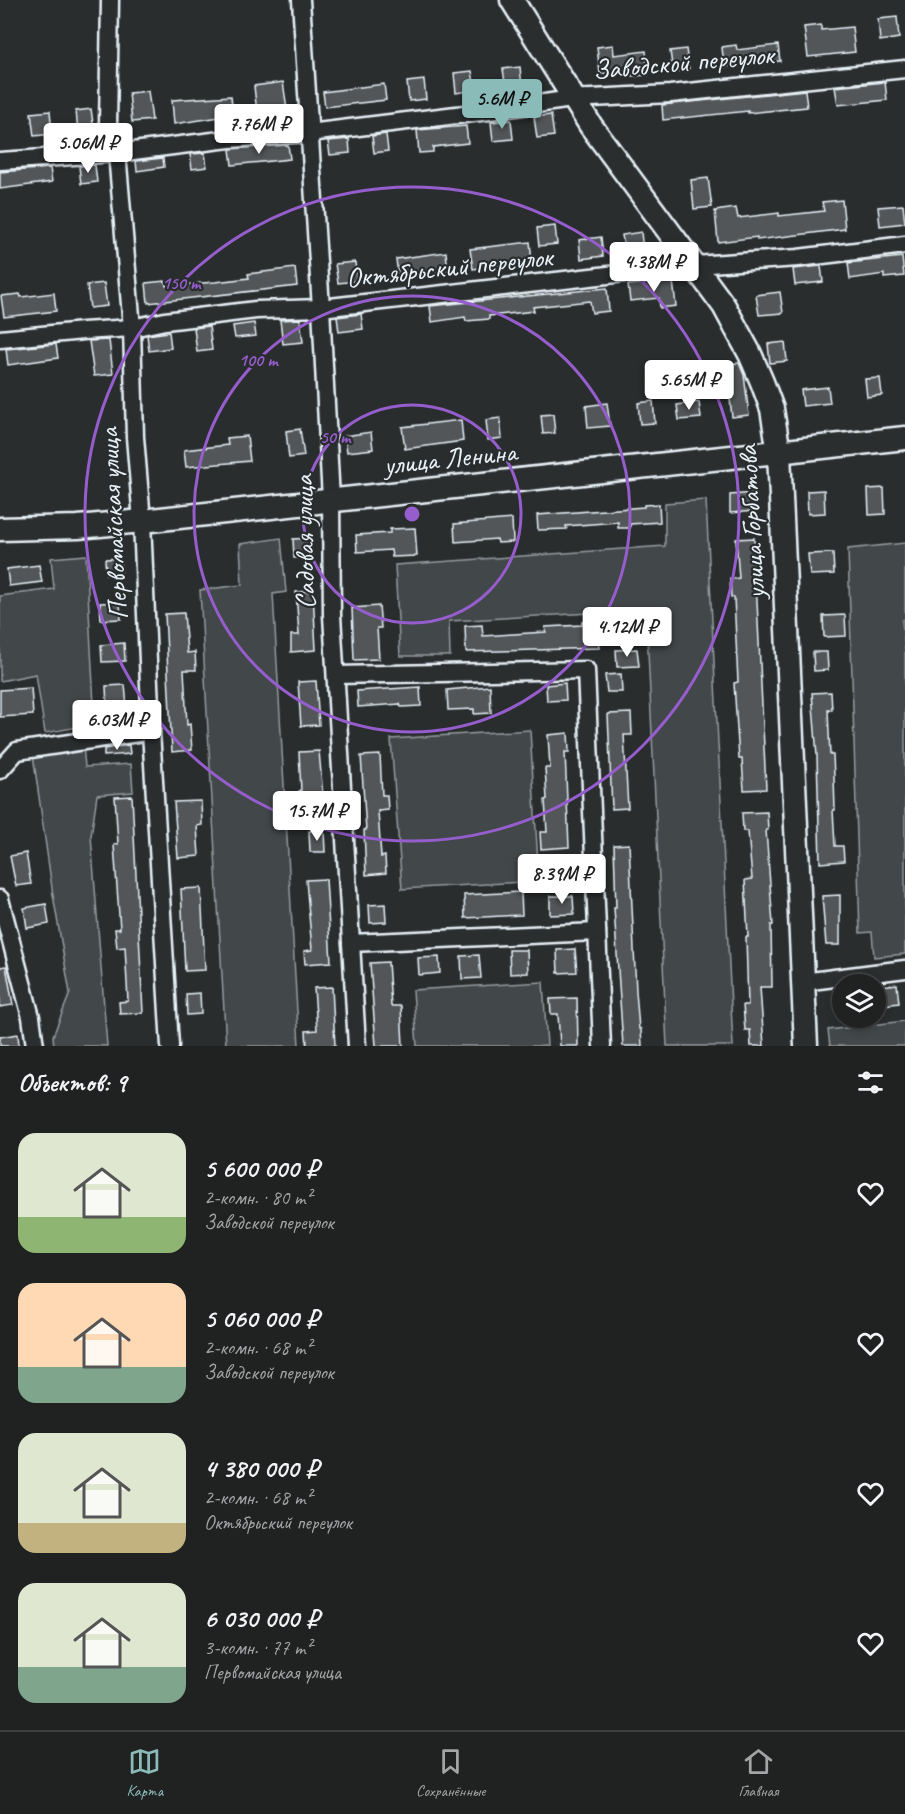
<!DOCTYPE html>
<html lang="ru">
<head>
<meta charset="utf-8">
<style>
  body { margin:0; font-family:Caveat,sans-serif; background:#2d2f2f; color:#f1f3f6; height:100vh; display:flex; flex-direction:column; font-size:22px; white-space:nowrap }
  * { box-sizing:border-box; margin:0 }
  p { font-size:20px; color:#a2a4a5 }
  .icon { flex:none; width:33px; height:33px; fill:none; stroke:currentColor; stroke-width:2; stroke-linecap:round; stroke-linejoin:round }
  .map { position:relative; height:1046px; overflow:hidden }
  .drawer { display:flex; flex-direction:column; background:#202222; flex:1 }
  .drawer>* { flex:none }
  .controls { position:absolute; left:832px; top:974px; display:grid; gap:12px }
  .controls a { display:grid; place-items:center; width:54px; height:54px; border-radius:50%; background:#202222; box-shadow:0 3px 9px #0003,0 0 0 2px #3d3f40; font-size:30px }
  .price { position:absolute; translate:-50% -51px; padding:0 14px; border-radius:6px; background:#fff; color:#222; font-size:20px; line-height:39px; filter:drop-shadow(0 2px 3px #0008) }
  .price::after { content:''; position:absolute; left:50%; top:36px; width:18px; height:14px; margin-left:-9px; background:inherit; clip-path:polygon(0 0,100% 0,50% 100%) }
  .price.on { background:#8bbbb9; color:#111 }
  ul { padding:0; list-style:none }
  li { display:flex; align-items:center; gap:18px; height:150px; padding:0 18px }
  li span { display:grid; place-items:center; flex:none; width:168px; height:120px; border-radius:18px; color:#555 }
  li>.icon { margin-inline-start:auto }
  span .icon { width:72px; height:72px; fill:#fffc; stroke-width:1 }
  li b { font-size:26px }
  h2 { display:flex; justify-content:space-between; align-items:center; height:72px; padding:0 18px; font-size:26px }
  .menu { display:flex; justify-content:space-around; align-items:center; height:84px; border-top:2px solid #3d3f40; background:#202222; font-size:16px; color:#a2a4a5 }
  .menu a { display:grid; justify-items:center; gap:3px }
  .menu .on { color:#8bbbb9 }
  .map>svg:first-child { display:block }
  .green { fill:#424648; stroke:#959ca0; stroke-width:1.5 }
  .building { fill:#535759; stroke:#e8f1f8; stroke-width:1.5 }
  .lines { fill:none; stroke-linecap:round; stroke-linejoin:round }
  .minor-casing { stroke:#e8f1f8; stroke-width:21 }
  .major-casing { stroke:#e8f1f8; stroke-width:27 }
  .minor { stroke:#2a2d2e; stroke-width:16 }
  .major { stroke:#2a2d2e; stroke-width:22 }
  .ring { fill:none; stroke:#965dcd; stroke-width:3 }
  .labels { text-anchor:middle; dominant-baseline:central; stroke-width:4.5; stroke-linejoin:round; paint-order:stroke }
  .street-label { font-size:28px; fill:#e8f1f8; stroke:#2a2d2e }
  .centre { fill:#965dcd; stroke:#2a2d2e; stroke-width:3 }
  .ring-label { font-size:18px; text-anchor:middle; font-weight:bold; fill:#965dcd; stroke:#2a2d2e; stroke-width:4.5; stroke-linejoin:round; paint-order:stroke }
</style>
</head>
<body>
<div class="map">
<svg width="905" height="1046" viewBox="0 0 905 1046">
  <rect width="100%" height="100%" fill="#2a2d2e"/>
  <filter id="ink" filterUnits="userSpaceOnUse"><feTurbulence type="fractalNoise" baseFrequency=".0167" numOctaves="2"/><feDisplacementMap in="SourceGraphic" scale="12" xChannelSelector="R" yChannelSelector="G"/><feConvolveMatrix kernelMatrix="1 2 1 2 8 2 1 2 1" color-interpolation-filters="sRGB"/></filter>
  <g filter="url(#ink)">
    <g class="green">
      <path d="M706 500 733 1046H667L646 610 449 621 450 656H400L395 565 665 546V503Z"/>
      <path d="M281 538 286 592 273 594 299 1046H226L200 590 242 585 240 544Z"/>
      <path d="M905 543V619L902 620 905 652V954L874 957 872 932 860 933 848 549Z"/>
      <path d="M86 555 95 724 45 733 36 674 0 681V596L54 589 51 558Z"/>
      <path d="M530 730 539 881 402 889 391 739Z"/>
      <path d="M83 746 85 767 131 764 133 792 97 795 91 836 107 1046H54L53 1036 70 993 53 895 33 755Z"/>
      <path d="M543 982 547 1046H417L413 990Z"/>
      <path d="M905 1021V1046H830L828 1030Z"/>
    </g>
    <g class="building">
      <path d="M897 17 899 38 880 41 878 19Z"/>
      <path d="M821 25V30L852 27 855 52 808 57 804 27Z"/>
      <path d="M613 45 614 55 646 51 648 75 632 76 631 70 600 74 597 47Z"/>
      <path d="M736 45 737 50 778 45 780 61 724 67 722 47Z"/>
      <path d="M686 49 689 70 673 72 670 51Z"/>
      <path d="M520 67 522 87 506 89 503 69Z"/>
      <path d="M472 71 475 90 456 93 454 73Z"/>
      <path d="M424 80 426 99 409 101 407 82Z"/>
      <path d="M283 82 287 109 257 113 254 86Z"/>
      <path d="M885 82 887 100 838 105 835 87Z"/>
      <path d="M384 84 386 100 325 107 323 92Z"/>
      <path d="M805 90 807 107 748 113V111L663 120 662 105Z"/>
      <path d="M148 91 152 120 132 122 129 93Z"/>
      <path d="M231 96 233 115 174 124 172 100Z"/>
      <path d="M91 109 94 130 78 132 76 111Z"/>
      <path d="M50 111 52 134 34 136 31 113Z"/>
      <path d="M551 115 554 136 537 138 534 117Z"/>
      <path d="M511 120 513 139 493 141 491 122Z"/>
      <path d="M466 126 468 143 433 147V152L419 153 417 130Z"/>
      <path d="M386 134 388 151 374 153 372 136Z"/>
      <path d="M349 139 350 153 330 155 328 141Z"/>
      <path d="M288 145 290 159 232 165 230 149Z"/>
      <path d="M205 153 207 167 192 169 190 154Z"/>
      <path d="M163 158 164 167 137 171 136 161Z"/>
      <path d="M95 165 97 182 81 184 79 166Z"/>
      <path d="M50 168 52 182 0 189V172Z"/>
      <path d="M708 178 712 207 694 209 691 180Z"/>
      <path d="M842 200 845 229 757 240V237L718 242 715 211 736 208 738 218 779 213V216L824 211 822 202Z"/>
      <path d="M903 205 905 223 880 226 878 207Z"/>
      <path d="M555 226 557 244 539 246 537 228Z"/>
      <path d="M641 232 643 251 625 253 622 235Z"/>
      <path d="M601 237 603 256 581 259 579 240Z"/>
      <path d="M530 242 532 262 473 269 470 249Z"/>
      <path d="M446 252 448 271 398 276 396 259Z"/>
      <path d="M902 257 904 276 884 278V274L850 279 848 263Z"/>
      <path d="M355 262 357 281 338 283 335 264Z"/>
      <path d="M821 266 823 282 795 285 793 269Z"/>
      <path d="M295 268 297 286 148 303 146 283 165 281 166 286 215 282 249 278 248 274Z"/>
      <path d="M673 281 676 306 660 308 659 298 630 301 628 285Z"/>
      <path d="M104 283 107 306 90 308 87 285Z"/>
      <path d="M607 288 609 311 592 313 590 301 533 307 534 311 489 316V319L466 321 465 317 432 322 430 306Z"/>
      <path d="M780 292 783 313 759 315 756 295Z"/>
      <path d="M54 293 56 311 4 317 1 296 20 294 21 297Z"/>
      <path d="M361 314 363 329 339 332 337 317Z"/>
      <path d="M300 319 303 342 283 344 280 320Z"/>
      <path d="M254 323 256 336 235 338 233 326Z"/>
      <path d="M209 326 212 350 197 352 194 328Z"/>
      <path d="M169 332 171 348 149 351 147 335Z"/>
      <path d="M109 340 113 374 94 376 89 341Z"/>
      <path d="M785 342 787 361 770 363 768 344Z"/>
      <path d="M56 344 58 358 8 365 6 349Z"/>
      <path d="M739 363 744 375 749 415 732 417 726 364Z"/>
      <path d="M880 378 882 395 867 397 865 379Z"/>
      <path d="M828 387 830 403 803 406 801 390Z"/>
      <path d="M653 401 655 423 640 424 638 403Z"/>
      <path d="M699 402 701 418 679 420 677 405Z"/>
      <path d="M607 403 610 426 588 428 586 406Z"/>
      <path d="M553 414 555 433 543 434 541 415Z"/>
      <path d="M500 418 502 438 488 440 486 420Z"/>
      <path d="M461 420 463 441 405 449 402 427Z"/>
      <path d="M300 429 304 456 289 458 286 431Z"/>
      <path d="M371 432 373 449 347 452 345 436Z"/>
      <path d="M247 436 250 461 186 467 184 450 228 445 227 438Z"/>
      <path d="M884 488 885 514 869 515 868 489Z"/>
      <path d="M824 490 825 513 808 514 807 491Z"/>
      <path d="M755 493 756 511 730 513V495Z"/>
      <path d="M659 504 660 522 630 524V528H618V522L566 526 567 529 538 530 537 515 644 507V505Z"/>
      <path d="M512 519 513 542 498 543 497 539 455 542 454 524Z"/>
      <path d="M415 528 417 556 392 557 391 550 357 552 356 535 390 533V529Z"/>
      <path d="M310 538 312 557 294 558 293 539Z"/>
      <path d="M754 538 766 789 744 790 742 759H739L734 683 738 682 734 597H731L730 579 739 578 736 539Z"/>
      <path d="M833 553 834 574 810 575 808 554Z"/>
      <path d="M120 558 121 574 106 575 105 559Z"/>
      <path d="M39 565 42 582 9 586 7 569Z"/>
      <path d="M313 591 316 650 291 652V635H299L296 592Z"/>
      <path d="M120 602 121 619 101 620 100 603Z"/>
      <path d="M379 606 381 628H377L379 659 354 660 352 608Z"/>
      <path d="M184 613 187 653 195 652 196 670H184L187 725 190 724 192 750 172 752 165 614Z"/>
      <path d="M845 615 846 636 824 637 823 616Z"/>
      <path d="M597 621 599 648 466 652 465 626 482 625 483 636 546 632 545 627 582 625V622Z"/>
      <path d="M124 643 125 661 102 662 101 645Z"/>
      <path d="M637 649 639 666 617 667 616 650Z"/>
      <path d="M813 652H827L828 670 814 671Z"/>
      <path d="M621 674 622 692H607L605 675Z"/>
      <path d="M316 681 319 725 301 726 298 682Z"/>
      <path d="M565 683 566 700 547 701 546 685Z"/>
      <path d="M125 685 127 707 107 708 106 686Z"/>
      <path d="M490 686 491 713 474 714V709L448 710 447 690Z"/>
      <path d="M420 687 421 706 401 707 400 704 358 707 357 691Z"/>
      <path d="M31 688 33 715 0 717V690Z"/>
      <path d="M831 692 832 710H828L830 755H833L834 777 835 810H833L835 846H843L844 861 820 863 817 756 812 693Z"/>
      <path d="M631 713 632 735H624L628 808 612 809 608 714Z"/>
      <path d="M568 733 569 752H565L569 847 541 849 540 832H547L545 800 547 799 545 768H550L548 735Z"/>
      <path d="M129 745 130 754 104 756V749Z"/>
      <path d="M319 751 324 808 300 809 299 791H301L299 752Z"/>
      <path d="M380 755 382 795H387L388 810 378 811 381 857 385 856 386 873 366 875 364 830H366L361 756Z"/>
      <path d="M132 796 143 1013 120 1014 119 1002 128 1001 125 947 117 948 115 929H120L114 845 118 844 115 797Z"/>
      <path d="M201 801 202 825 197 826 199 856 178 858 174 802Z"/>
      <path d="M767 812 768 830H766L773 925H771L772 987H760L764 1046H751L750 1030H745L743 1005H748L746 937H748L745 880 752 879 748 831H743L742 813Z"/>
      <path d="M309 831H324L325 852H310Z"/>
      <path d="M629 844 636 991 639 1029H641L642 1046H623L614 908H616L614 845Z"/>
      <path d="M26 853 31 884 16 886 10 856Z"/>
      <path d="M326 879 331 962 305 964 304 951 312 950 306 880Z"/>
      <path d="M201 888 205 970 185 971 181 889Z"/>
      <path d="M521 892 522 915 465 918 464 895Z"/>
      <path d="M840 895V945H826L822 896Z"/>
      <path d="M550 896H573L574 914 550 915Z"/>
      <path d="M46 904 49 924 27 928 24 908Z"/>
      <path d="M385 904 386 922 370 923 369 905Z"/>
      <path d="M575 949 577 972 558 973 557 950Z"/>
      <path d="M509 950H527L528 973 510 974Z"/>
      <path d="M479 955 481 978 462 979 461 956Z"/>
      <path d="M439 957 440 973 419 975 418 958Z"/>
      <path d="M388 962 391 1006H401L403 1046H376L370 963Z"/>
      <path d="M6 966 13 1005 0 1007V967Z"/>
      <path d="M897 984 899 1003 884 1005 882 986Z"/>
      <path d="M332 987 335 1046H307L306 1031 317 1030 314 988Z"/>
      <path d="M200 993 201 1014 187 1015 186 994Z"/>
      <path d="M577 998 578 1046H560L558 1014H551L550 999Z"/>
      <path d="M18 1034 19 1046H0V1037Z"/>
    </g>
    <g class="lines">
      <g class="minor-casing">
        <g id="minor">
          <path d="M110 0 108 126 117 153 132 328 135 437 142 521 151 731 170 1046"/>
          <path d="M301 0 321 308 331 500 332 615 357 1046"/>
          <path d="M0 161 117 153 229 139 309 133 489 111 572 99 670 94 905 69"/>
          <path d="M0 339 83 331 132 328 165 321 256 310 321 308 695 265 798 258 905 245"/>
          <path d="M336 675 586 670 602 1046"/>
          <path d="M0 770 17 751 151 731"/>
          <path d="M0 899 31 1017 35 1046"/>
          <path d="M351 943 597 932"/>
          <path d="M803 982 905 969"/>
        </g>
      </g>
      <g class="major-casing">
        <g id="major">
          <path d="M512 0 591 126 724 306 750 354 762 382 772 409 779 453 806 1046"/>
          <path d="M0 529 78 527 142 521 905 438"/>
        </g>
      </g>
      <use href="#minor" class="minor"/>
      <use href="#major" class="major"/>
    </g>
  </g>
  <g class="ring">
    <circle cx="412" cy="514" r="109"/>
    <circle cx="412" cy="514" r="218"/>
    <circle cx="412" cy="514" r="327"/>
  </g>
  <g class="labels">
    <g class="street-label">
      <text transform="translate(683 62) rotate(-5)">Заводской переулок</text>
      <text transform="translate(449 267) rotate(-6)">Октябрьский переулок</text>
      <text transform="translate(450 458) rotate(-6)">улица Ленина</text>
      <text transform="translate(751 522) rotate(-93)">улица Горбатова</text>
      <text transform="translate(113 524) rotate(-93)">Первомайская улица</text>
      <text transform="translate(304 542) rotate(-91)">Садовая улица</text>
    </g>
  </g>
  <circle cx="412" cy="514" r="9" class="centre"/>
  <g class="ring-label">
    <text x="181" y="289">150 m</text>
    <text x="258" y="366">100 m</text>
    <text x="335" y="443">50 m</text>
  </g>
</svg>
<div class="controls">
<a><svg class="icon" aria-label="layers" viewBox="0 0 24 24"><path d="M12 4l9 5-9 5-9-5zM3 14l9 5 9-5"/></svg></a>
</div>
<b class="price on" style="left:502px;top:130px">5.6M ₽</b>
<b class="price" style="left:259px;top:155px">7.76M ₽</b>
<b class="price" style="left:88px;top:174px">5.06M ₽</b>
<b class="price" style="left:654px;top:293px">4.38M ₽</b>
<b class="price" style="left:689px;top:411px">5.65M ₽</b>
<b class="price" style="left:627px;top:658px">4.12M ₽</b>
<b class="price" style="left:117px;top:751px">6.03M ₽</b>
<b class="price" style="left:317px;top:842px">15.7M ₽</b>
<b class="price" style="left:562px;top:905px">8.39M ₽</b>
</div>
<section class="drawer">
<h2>Объектов: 9<svg class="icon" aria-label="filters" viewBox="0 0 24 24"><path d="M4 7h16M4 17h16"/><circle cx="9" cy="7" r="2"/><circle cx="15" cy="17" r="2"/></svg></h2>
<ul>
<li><span style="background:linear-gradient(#dfe7d0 70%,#8fb573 0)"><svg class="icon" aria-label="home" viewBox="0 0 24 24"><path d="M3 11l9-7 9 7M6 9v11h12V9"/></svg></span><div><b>5 600 000 ₽</b><p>2-комн. · 80 m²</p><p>Заводской переулок</p></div><svg class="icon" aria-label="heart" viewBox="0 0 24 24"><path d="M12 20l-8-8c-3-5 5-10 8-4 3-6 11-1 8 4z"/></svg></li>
<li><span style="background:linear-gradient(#ffd9b3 70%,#7fa58c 0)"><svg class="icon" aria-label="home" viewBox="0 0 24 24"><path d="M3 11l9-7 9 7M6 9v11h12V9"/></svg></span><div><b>5 060 000 ₽</b><p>2-комн. · 68 m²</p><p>Заводской переулок</p></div><svg class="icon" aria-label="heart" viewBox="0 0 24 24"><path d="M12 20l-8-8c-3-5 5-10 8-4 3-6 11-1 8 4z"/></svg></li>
<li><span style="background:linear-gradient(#dfe7d0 75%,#c2b280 0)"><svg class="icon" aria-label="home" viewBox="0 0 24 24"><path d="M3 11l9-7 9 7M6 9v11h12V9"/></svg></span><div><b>4 380 000 ₽</b><p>2-комн. · 68 m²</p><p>Октябрьский переулок</p></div><svg class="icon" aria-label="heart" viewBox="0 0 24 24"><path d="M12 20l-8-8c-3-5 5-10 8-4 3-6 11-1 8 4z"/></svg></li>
<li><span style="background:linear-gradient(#dfe7d0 70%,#7fa58c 0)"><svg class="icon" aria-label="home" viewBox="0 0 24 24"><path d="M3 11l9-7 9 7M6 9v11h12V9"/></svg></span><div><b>6 030 000 ₽</b><p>3-комн. · 77 m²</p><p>Первомайская улица</p></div><svg class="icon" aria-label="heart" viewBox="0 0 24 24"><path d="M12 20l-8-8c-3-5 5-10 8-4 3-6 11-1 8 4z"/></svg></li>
</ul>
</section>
<nav class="menu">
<a class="on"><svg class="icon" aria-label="map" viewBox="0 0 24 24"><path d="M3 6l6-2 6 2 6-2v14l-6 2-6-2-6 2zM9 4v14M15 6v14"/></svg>Карта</a>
<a><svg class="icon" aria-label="saved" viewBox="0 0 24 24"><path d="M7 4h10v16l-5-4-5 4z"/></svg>Сохранённые</a>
<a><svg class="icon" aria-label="home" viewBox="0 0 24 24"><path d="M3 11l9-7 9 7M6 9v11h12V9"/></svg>Главная</a>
</nav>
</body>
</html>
